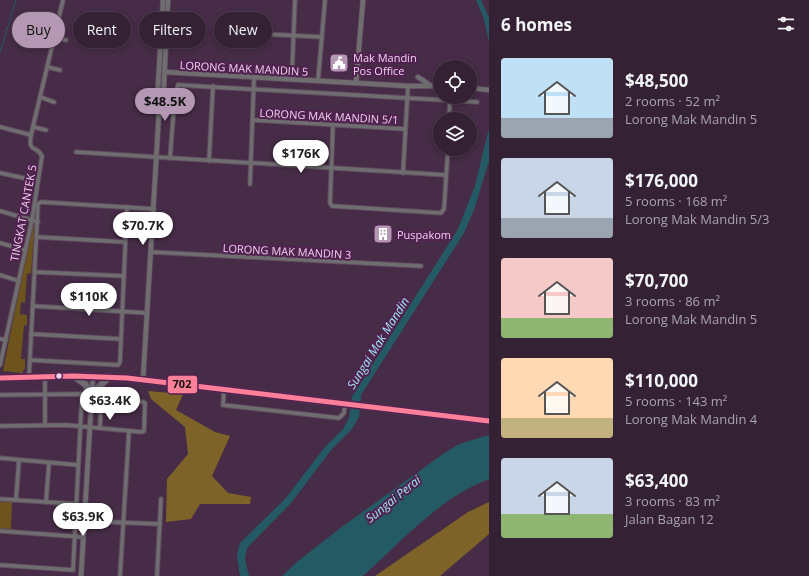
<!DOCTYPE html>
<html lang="en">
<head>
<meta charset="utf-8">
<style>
  body { margin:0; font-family:"Open Sans",sans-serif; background:#3f2e40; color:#f1f3f6; height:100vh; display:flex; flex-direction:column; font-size:15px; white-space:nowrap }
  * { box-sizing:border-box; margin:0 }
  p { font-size:13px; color:#a9a3ac }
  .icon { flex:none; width:22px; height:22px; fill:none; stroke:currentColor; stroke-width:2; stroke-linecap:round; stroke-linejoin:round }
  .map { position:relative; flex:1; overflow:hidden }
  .sheet { display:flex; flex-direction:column; background:#342134; width:320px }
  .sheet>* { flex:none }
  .top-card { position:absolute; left:12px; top:12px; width:380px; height:36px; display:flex; gap:8px }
  .fabs { position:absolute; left:433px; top:60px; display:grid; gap:8px }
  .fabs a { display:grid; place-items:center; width:44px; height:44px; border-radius:50%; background:#342134; box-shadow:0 2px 6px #0003,0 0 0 1px #4e3e4f; font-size:20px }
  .price { position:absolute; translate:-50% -34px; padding:0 9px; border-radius:14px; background:#fff; color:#222; font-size:13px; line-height:26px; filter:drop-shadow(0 1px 2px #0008) }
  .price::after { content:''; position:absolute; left:50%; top:24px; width:12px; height:9px; margin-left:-6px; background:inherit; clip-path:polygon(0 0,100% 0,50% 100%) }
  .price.selected { background:#b498b3; color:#111 }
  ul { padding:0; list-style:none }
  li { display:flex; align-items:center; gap:12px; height:100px; padding:0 12px }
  li span { display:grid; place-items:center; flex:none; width:112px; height:80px; border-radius:4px; color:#555 }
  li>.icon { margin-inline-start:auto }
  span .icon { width:48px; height:48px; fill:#fffc; stroke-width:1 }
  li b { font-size:17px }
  h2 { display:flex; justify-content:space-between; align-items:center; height:48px; padding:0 12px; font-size:17px }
  .chip { padding:0 14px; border-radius:18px; background:#342134; box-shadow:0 2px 6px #0003,0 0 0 1px #4e3e4f; font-size:14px; line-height:36px }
  .chip.selected { background:#b498b3; color:#111 }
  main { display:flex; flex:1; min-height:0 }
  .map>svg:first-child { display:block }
  .green { fill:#6c541c }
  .forest { fill:#7e6329 }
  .water { fill:#245a64 }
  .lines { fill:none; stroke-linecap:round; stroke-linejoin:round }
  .stream { stroke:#245a64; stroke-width:1 }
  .minor-casing { stroke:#5f495e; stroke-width:5.5 }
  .tertiary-casing { stroke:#5f495e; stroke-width:6 }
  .primary-casing { stroke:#5f495e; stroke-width:8 }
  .minor { stroke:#6f6d6f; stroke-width:3.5 }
  .tertiary { stroke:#6f6d6f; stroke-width:4.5 }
  .primary { stroke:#716c72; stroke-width:6 }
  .bus-1-casing { stroke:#512150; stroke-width:8 }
  .bus-1 { stroke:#ff8098; stroke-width:5 }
  .bus-dot { fill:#efd2ed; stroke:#512150; stroke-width:1.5 }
  .labels { text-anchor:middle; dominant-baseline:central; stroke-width:4; stroke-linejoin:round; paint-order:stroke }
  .poi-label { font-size:11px; fill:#efd2ed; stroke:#512150; text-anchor:start }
  .street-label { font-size:11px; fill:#efd2ed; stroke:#512150 }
  .water-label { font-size:12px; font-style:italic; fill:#9ee8f4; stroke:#512150 }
  .line-badge { stroke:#512150; stroke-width:1.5 }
  .pale-badge-label { font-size:11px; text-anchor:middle; font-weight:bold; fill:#111 }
</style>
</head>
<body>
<main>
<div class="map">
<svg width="489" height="576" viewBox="0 0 489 576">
  <rect width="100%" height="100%" fill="#462c46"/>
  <g class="green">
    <path d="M32 224 35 225 31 273 27 274 25 303 21 302 20 314 27 315V326L24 325 21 359H25V368L22 373 3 371Z"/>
    <path d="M0 502H12L11 529H0Z"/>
  </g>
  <g class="forest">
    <path d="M148 391 183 394 176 410 215 432 230 436 212 476 228 493 251 497 250 504H200L191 519 166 522 167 479 188 454 185 427 151 399Z"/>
    <path d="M489 502V534L440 576H375L468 512Z"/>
  </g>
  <g class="water">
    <path d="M476 0H481L489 18V42L484 19Z"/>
    <path d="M489 128V161L474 210 464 233 361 395 359 417 352 429 332 449 291 503 247 548 245 559 249 576H240L237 555 240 543 285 499 325 447 343 429 349 418 352 397 458 229 475 186Z"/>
    <path d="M489 435V479C439 498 402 541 363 576H282L298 561 343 526 443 454 459 444Z"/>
  </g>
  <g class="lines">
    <path class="stream" d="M0 52 16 0"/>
    <g class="minor-casing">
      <g id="minor">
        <path d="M264 34 322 37"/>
        <path d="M54 38 66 40"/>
        <path d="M47 67 60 70"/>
        <path d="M292 73 295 0"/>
        <path d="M318 81 325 0"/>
        <path d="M40 97 54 102"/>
        <path d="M449 119 450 100"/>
        <path d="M253 120 405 129"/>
        <path d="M333 125 330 203 332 206 441 213 444 209 448 149"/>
        <path d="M0 127 31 135"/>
        <path d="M33 127 46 130"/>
        <path d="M76 152 446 175"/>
        <path d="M170 158 175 94 178 85 477 102"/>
        <path d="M209 161 213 86"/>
        <path d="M0 173 38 181"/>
        <path d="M403 173 408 86"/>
        <path d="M250 184 254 78"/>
        <path d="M0 211 38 222"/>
        <path d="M37 237 125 242"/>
        <path d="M0 243 25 250"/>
        <path d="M151 252 421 266"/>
        <path d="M35 272 124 276"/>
        <path d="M0 275 19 281"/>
        <path d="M33 306 147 313"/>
        <path d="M31 334 121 339"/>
        <path d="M0 339 6 340"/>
        <path d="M30 360 118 365 120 362 127 207"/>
        <path d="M0 365 32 220 42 156C36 144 28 154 31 135L63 0"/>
        <path d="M45 376V425"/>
        <path d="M29 377 38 204 41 202 154 209"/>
        <path d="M224 390 223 405 339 418 344 413 345 404"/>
        <path d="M0 395 81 394 82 395 73 570 0 565"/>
        <path d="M0 426 66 425 142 432 144 431 145 403 143 402 102 397 101 399 100 428"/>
        <path d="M0 458 78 465"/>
        <path d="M0 499 77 504"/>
        <path d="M16 500 19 460"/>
        <path d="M46 502 49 463"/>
        <path d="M84 521 160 524"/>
        <path d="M0 531 83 537"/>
        <path d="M120 576 129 431"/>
        <path d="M157 576 161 499"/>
      </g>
    </g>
    <g class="tertiary-casing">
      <g id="tertiary">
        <path d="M165 72 408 86H440"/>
        <path d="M418 77 430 85"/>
        <path d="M356 83 363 0"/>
        <path d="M470 88 489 90"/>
        <path d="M159 112 157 104 163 0"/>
        <path d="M143 380 159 112 163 104 168 0"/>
        <path d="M81 576 93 376"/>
      </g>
    </g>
    <g class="primary-casing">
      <g id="primary">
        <path d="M74 376 85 384 92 394 109 377"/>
        <path d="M0 378 74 376 127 378 489 421"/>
      </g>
    </g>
    <use href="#minor" class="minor"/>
    <use href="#tertiary" class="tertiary"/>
    <use href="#primary" class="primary"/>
    <g class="bus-1-casing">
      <path id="bus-1" d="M0 378 74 376 127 378 489 421"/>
    </g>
    <use href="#bus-1" class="bus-1"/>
  </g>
  <defs>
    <g id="civic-square" transform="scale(1)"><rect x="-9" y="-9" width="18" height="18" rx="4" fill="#b498b3" stroke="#512150"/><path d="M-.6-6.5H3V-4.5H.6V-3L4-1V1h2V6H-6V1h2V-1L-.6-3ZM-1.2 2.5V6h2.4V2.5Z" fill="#fff"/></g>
    <g id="building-square" transform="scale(1)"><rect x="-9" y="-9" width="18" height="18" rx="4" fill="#b498b3" stroke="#512150"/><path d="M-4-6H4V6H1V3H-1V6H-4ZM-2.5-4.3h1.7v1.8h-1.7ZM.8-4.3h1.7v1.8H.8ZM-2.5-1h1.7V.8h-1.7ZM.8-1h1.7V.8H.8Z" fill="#fff"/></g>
  </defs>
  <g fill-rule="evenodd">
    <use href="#civic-square" x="339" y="63"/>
    <use href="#building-square" x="383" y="234"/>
  </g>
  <circle class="bus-dot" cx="59" cy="376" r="3.5"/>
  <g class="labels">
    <g class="poi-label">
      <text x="353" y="57">Mak Mandin<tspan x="353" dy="13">Pos Office</tspan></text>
      <text x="397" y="234">Puspakom</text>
    </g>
    <g class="street-label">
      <text transform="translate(244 68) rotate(3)">LORONG MAK MANDIN 5</text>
      <text transform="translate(329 116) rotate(3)">LORONG MAK MANDIN 5/1</text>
      <text transform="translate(23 213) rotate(-79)">TINGKAT CANTEK 5</text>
      <text transform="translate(287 251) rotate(3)">LORONG MAK MANDIN 3</text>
    </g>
    <g class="water-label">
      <text transform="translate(378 343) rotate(-58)">Sungai Mak Mandin</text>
      <text transform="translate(393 499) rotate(-39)">Sungai Perai</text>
    </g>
  </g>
  <rect class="line-badge" x="167" y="375" width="31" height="19" rx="4" fill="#ff8098"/>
  <g class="pale-badge-label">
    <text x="182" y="388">702</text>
  </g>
</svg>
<div class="fabs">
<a><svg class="icon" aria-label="locate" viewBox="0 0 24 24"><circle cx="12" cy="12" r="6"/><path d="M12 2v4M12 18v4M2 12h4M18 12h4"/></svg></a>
<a><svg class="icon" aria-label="layers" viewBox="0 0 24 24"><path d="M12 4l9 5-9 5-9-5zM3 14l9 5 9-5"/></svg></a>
</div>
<b class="price selected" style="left:165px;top:122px">$48.5K</b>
<b class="price" style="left:301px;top:174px">$176K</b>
<b class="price" style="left:143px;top:246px">$70.7K</b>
<b class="price" style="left:89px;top:317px">$110K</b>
<b class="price" style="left:110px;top:421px">$63.4K</b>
<b class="price" style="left:83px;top:537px">$63.9K</b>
<div class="top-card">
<a class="chip selected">Buy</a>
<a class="chip">Rent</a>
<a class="chip">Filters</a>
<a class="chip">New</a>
</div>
</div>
<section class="sheet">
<h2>6 homes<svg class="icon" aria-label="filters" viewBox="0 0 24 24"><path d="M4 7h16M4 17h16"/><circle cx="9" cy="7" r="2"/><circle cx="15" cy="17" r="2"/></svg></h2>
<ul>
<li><span style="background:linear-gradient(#bfe0f5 75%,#9aa5b1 0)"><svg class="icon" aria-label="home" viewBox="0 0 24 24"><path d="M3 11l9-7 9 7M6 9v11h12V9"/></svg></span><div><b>$48,500</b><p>2 rooms · 52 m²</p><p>Lorong Mak Mandin 5</p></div></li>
<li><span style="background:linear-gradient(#c9d6e8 75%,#9aa5b1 0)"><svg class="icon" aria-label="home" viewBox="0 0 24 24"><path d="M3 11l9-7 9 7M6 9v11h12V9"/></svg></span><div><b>$176,000</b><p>5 rooms · 168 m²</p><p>Lorong Mak Mandin 5/3</p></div></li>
<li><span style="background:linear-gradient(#f6c9c9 75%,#8fb573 0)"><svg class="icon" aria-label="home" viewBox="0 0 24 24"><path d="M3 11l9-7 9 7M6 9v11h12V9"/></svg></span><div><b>$70,700</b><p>3 rooms · 86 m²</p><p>Lorong Mak Mandin 5</p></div></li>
<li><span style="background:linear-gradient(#ffd9b3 75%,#c2b280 0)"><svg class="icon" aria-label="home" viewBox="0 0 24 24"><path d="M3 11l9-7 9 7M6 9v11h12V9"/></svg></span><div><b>$110,000</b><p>5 rooms · 143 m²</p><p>Lorong Mak Mandin 4</p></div></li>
<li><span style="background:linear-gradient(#c9d6e8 70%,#8fb573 0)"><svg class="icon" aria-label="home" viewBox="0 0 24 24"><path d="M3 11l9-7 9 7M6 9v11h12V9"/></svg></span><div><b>$63,400</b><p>3 rooms · 83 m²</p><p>Jalan Bagan 12</p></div></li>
</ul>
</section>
</main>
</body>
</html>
